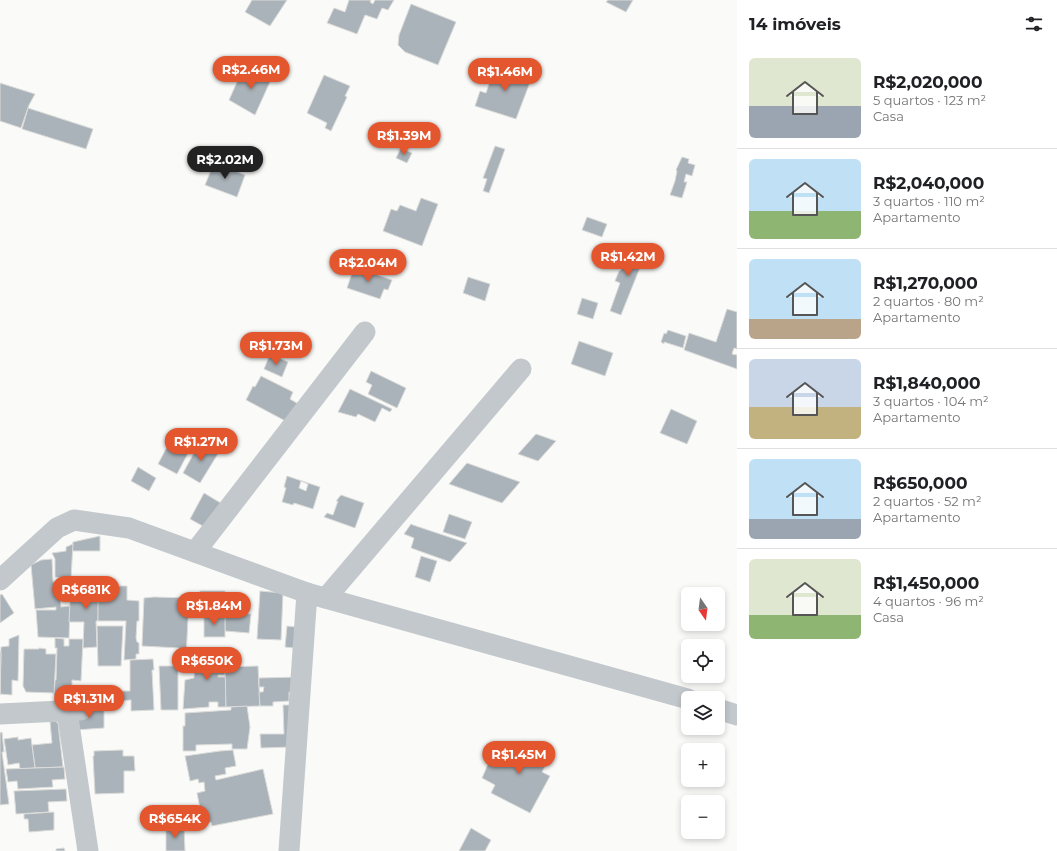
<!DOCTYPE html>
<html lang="pt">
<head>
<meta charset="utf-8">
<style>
  body { margin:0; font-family:Montserrat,sans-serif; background:#f6f6f6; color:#202124; height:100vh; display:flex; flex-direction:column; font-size:15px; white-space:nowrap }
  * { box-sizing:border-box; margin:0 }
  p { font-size:13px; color:#757577 }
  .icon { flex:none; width:22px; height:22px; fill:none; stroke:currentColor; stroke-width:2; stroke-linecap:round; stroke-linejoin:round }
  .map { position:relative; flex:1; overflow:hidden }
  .side { display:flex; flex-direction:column; background:#fff; width:320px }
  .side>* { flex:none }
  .needle { width:26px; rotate:166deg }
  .fabs { position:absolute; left:681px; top:587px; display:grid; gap:8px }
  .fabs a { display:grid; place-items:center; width:44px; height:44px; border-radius:6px; background:#fff; box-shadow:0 2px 6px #0003; font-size:20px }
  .price { position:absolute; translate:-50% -34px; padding:0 9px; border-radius:14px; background:#e4572e; color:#fff; font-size:13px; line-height:26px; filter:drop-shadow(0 1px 2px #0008) }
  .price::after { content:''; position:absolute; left:50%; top:24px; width:12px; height:9px; margin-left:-6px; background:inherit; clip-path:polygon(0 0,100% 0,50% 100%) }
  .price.on { background:#222; color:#fff }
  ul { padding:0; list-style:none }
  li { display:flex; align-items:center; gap:12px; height:100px; padding:0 12px }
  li+li { border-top:1px solid #e0e0e0 }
  li span { display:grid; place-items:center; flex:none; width:112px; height:80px; border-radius:6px; color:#555 }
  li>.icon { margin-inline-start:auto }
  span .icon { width:48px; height:48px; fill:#fffc; stroke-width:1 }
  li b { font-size:17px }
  h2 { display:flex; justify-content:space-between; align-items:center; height:48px; padding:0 12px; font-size:17px }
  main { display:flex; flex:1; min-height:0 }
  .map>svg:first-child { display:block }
  .building { fill:#aab3b9; stroke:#dcdcda; fill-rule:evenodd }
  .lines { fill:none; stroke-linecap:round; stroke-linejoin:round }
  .street { stroke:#c3c8cc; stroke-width:21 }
</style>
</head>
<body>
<main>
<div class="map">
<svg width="737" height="851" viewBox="0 0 737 851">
  <rect width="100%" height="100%" fill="#fafaf8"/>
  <g class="building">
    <path d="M252 0H287L270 26 245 12Z"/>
    <path d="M349 0H371L370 2 373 4 375 0H394L388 10 382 8 377 19 365 15 357 34 327 23 334 8 345 12Z"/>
    <path d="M608 0H633L626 12 606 2Z"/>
    <path d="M411 4 456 22 438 65 405 52 398 45 399 35Z"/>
    <path d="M495 65 532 77 516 119 475 106 480 91 486 93Z"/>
    <path d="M263 68 274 73 255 115 229 100 242 71 258 78Z"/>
    <path d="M324 75 350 86 345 96 347 97 331 131 325 128 327 123 307 113Z"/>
    <path d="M0 83 35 94 29 105 21 128 0 121Z"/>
    <path d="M28 108 93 129 86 149 22 129Z"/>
    <path d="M495 146 505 149 489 193 483 191 487 179 483 178Z"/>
    <path d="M401 148 412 153 407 163 396 158Z"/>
    <path d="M682 157 689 159 688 163 695 165 692 176 686 174 684 182H687L682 198 670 195 675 181 677 171 676 170Z"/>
    <path d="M214 163 245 175 237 197 205 185Z"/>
    <path d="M421 198 438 204 422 246 383 231 391 209 397 211 400 205 416 211Z"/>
    <path d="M587 217 607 224 602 237 582 230Z"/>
    <path d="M630 244 647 250 621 315 610 311 620 283 615 281 619 271H620L622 268Z"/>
    <path d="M354 267 392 280 388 290 384 289 380 299 347 288Z"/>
    <path d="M468 277 490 284 485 301 463 293Z"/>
    <path d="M582 298 598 303 593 319 577 314Z"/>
    <path d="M727 309 737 312V349L734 348 732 354 737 355V369L684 350 689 333 716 342Z"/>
    <path d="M668 330 686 336 683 348 664 342V344L661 342 664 333 666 334Z"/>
    <path d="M579 341 613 353 605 376 571 364Z"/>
    <path d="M270 354 288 362 282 377 264 369Z"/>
    <path d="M371 371 406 388 397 408 368 394 372 385 366 382Z"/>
    <path d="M261 376 293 392 290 399 300 405 291 424 246 400 253 386 255 387Z"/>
    <path d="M350 389 392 409 390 412 382 408 375 422 358 414 356 417 338 412Z"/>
    <path d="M671 409 697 421 687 444 660 433Z"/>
    <path d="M176 430 195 440 177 474 158 464Z"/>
    <path d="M536 434 556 441 538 461 518 454Z"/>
    <path d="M200 442 219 452 200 483 183 473Z"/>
    <path d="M467 463 520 482 502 503 449 484Z"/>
    <path d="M138 467 156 478 149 491 131 481Z"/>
    <path d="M287 476 320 487 313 509 294 503 293 505 282 502 286 488 284 487ZM301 481 308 484 306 491 299 488Z"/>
    <path d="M204 493 224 505 210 530 190 519Z"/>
    <path d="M341 495 364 503 355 528 324 517 327 513 333 515 338 501H336Z"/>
    <path d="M449 514 472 522 465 539 443 532Z"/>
    <path d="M411 524 413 525 467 543 450 562 411 548 414 538 404 534Z"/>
    <path d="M100 536V551H72L73 542Z"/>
    <path d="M73 544 71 578 68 577V579L55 577V559L52 553 66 551V547Z"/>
    <path d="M421 556 437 561 430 582 415 577Z"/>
    <path d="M52 559 53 582H59L61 607 70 606 69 638 38 637 36 610H56V607L35 609 31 565 41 560Z"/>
    <path d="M71 582H99L98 621H96L97 647 83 648 84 622H69Z"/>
    <path d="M110 586H127V600L139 601V621H137L136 638 137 642 139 643V654H136V659L124 660 126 621H98V599H110Z"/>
    <path d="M200 591H225V610H199Z"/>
    <path d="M260 591 283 593 281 640 257 639Z"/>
    <path d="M2 594 14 613 0 623V595Z"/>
    <path d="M154 597 189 598 186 659H178L179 648 142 646 144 598Z"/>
    <path d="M225 612 251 614 249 633 225 631Z"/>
    <rect x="204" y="614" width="21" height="23"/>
    <path d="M97 626H123L121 666H98Z"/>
    <path d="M287 626 305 628 303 649 285 647Z"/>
    <path d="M19 635 18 681 12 680V695L0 694 1 647 9 646V639Z"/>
    <path d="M55 638 64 639V646H69V639H83L81 681 72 680V687H74V696L54 695 55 680H56L57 648H55Z"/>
    <path d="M39 648 46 649V654H56L54 693 26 692 23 686 24 649H39Z"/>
    <path d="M196 650H208V652L225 653V675H218V677H226V707H218V702H209V707L183 709 185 680 194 678Z"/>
    <path d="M0 651 1 653 0 695Z"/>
    <path d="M153 659 154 670H152L154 710 131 711V700L111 701 110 691H130V660Z"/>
    <path d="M159 666H178V710H161Z"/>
    <path d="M258 666 260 706 226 707 225 667Z"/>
    <path d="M300 677 294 692H289V701L273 702V706H260L259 692H263L264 687H259V678Z"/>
    <path d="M283 705H298L290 747 261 748 260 734H284Z"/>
    <path d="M247 706 250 727 247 749H232V744L196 745V751H183V726H185V713L231 710V707Z"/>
    <path d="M104 709V728L75 730 73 710Z"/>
    <path d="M55 721 58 723 63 767 35 768 32 745 52 743 50 722Z"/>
    <path d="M2 732 4 752H2L9 804 0 805V733Z"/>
    <path d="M18 737V740L31 738 35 768 20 769 19 763 8 765 4 739Z"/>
    <path d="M523 741 553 750 542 772 550 776 530 813 491 793 495 785 482 778 495 748 526 764 528 761 516 755Z"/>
    <path d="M123 750V756H134L135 771H124V793L95 794 93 756H94V751Z"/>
    <path d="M233 750 236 766 225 768 226 774 215 776 216 780 263 769 273 814 212 826 211 822 203 824 197 793 205 791 204 782 199 783 198 779 190 781 185 756 220 751Z"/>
    <path d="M64 767 65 779 52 780 53 787 18 789 17 781 8 782 6 769Z"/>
    <path d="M66 789 67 801 48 802 49 812 16 814 14 791Z"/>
    <path d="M54 812V830L29 832 28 819H24V814Z"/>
    <path d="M166 827H184L185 851H166Z"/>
    <path d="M471 828 491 840 485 851H459Z"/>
    <path d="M64 848 65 851H56V849Z"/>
  </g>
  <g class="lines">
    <g class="street">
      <path d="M195 552 365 332"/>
      <path d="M0 580 57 528 74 520 129 528 307 593 688 699"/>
      <path d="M326 598 521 369"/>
      <path d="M718 709 737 715"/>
      <path d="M67 711 88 851"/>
      <path d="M0 714 81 710"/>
      <path d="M289 851 307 593"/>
    </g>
  </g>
</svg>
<div class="fabs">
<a><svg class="needle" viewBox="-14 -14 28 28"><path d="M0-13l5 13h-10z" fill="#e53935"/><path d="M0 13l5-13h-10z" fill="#757577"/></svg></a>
<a><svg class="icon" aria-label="locate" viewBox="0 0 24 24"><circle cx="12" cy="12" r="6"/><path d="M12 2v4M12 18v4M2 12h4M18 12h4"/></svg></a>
<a><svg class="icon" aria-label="layers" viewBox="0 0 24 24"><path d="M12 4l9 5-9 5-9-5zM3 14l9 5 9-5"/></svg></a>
<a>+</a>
<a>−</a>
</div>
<b class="price" style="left:251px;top:90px">R$2.46M</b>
<b class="price" style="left:505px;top:92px">R$1.46M</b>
<b class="price" style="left:404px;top:156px">R$1.39M</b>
<b class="price on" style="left:225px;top:180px">R$2.02M</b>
<b class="price" style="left:628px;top:277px">R$1.42M</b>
<b class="price" style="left:368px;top:283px">R$2.04M</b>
<b class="price" style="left:276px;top:366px">R$1.73M</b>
<b class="price" style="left:201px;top:462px">R$1.27M</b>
<b class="price" style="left:86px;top:610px">R$681K</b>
<b class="price" style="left:214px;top:626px">R$1.84M</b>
<b class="price" style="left:207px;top:681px">R$650K</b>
<b class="price" style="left:89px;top:719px">R$1.31M</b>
<b class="price" style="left:519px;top:775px">R$1.45M</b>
<b class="price" style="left:175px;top:839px">R$654K</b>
</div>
<section class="side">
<h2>14 imóveis<svg class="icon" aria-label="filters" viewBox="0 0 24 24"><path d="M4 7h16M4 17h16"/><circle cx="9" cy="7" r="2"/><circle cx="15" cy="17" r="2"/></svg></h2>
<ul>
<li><span style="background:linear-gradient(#dfe7d0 60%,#9aa5b1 0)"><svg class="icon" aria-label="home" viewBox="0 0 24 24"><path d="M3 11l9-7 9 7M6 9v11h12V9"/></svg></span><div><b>R$2,020,000</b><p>5 quartos · 123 m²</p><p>Casa</p></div></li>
<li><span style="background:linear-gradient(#bfe0f5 65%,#8fb573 0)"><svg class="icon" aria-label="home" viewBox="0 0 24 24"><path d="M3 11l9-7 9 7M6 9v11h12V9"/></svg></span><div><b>R$2,040,000</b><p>3 quartos · 110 m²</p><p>Apartamento</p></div></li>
<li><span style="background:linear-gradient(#bfe0f5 75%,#b9a48a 0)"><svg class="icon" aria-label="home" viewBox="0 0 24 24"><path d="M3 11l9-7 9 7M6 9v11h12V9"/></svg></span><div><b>R$1,270,000</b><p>2 quartos · 80 m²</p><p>Apartamento</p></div></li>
<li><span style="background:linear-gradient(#c9d6e8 60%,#c2b280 0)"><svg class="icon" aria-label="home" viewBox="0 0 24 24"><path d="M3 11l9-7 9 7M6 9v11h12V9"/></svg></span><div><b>R$1,840,000</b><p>3 quartos · 104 m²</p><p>Apartamento</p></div></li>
<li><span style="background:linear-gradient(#bfe0f5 75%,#9aa5b1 0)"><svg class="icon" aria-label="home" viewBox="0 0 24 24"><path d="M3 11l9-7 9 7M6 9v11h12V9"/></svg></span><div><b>R$650,000</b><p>2 quartos · 52 m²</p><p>Apartamento</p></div></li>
<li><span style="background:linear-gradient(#dfe7d0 70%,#8fb573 0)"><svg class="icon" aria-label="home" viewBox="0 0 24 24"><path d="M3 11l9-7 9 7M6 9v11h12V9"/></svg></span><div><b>R$1,450,000</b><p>4 quartos · 96 m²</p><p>Casa</p></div></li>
</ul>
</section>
</main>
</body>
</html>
